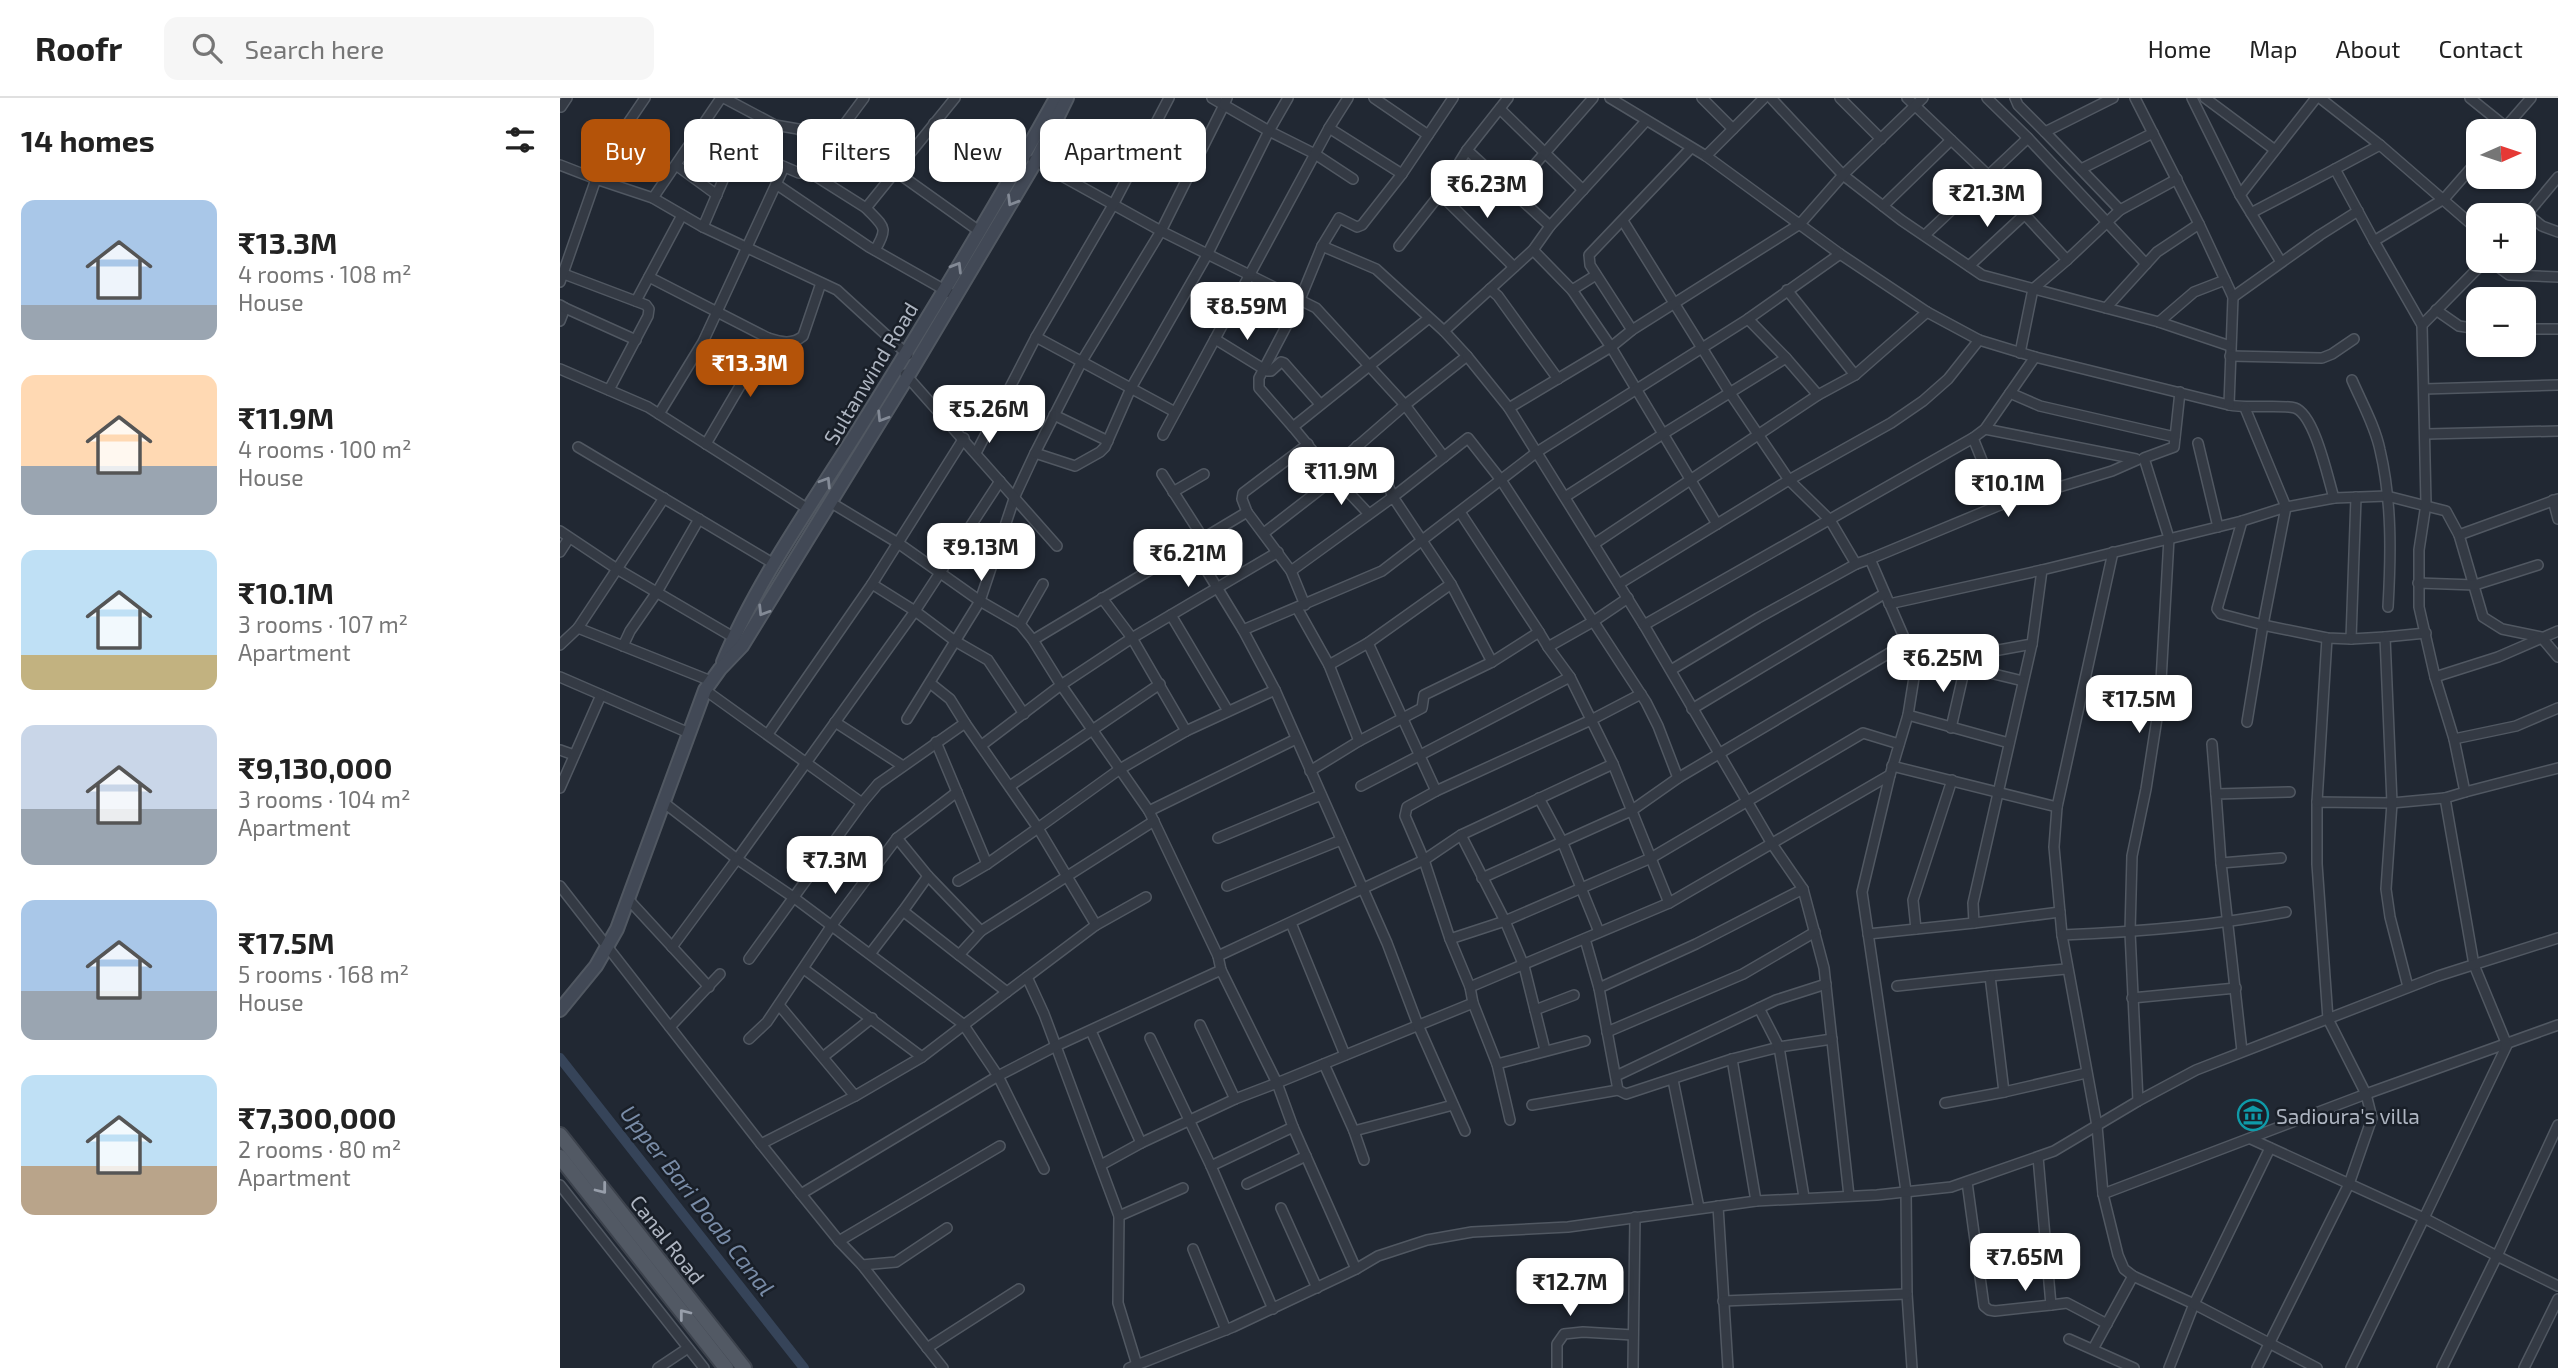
<!DOCTYPE html>
<html lang="en">
<head>
<meta charset="utf-8">
<style>
  body { margin:0; font-family:"Exo 2",sans-serif; background:#f6f6f6; color:#222; height:100vh; display:flex; flex-direction:column; font-size:26px; white-space:nowrap }
  * { box-sizing:border-box; margin:0 }
  p { font-size:23px; color:#767676 }
  .icon { flex:none; width:38px; height:38px; fill:none; stroke:currentColor; stroke-width:2; stroke-linecap:round; stroke-linejoin:round }
  .map { position:relative; flex:1; overflow:hidden }
  .sheet { display:flex; flex-direction:column; background:#fff; width:560px }
  .sheet>* { flex:none }
  .hud { position:absolute; left:21px; top:21px; width:665px; height:63px; display:flex; gap:14px }
  .needle { width:46px; rotate:87deg }
  .fabs { position:absolute; left:1906px; top:21px; display:grid; gap:14px }
  .fabs a { display:grid; place-items:center; width:70px; height:70px; border-radius:14px; background:#fff; box-shadow:0 2px 5px #0004; font-size:35px }
  .price { position:absolute; translate:-50% -60px; padding:0 16px; border-radius:14px; background:#fff; color:#222; font-size:23px; line-height:46px; filter:drop-shadow(0 2px 4px #0008) }
  .price::after { content:''; position:absolute; left:50%; top:42px; width:21px; height:16px; margin-left:-10px; background:inherit; clip-path:polygon(0 0,100% 0,50% 100%) }
  .price.current { background:#b45309; color:#fff }
  ul { padding:0; list-style:none }
  li { display:flex; align-items:center; gap:21px; height:175px; padding:0 21px }
  li span { display:grid; place-items:center; flex:none; width:196px; height:140px; border-radius:14px; color:#555 }
  li>.icon { margin-inline-start:auto }
  span .icon { width:84px; height:84px; fill:#fffc; stroke-width:1 }
  li b { font-size:30px }
  h2 { display:flex; justify-content:space-between; align-items:center; height:84px; padding:0 21px; font-size:30px }
  .tag { padding:0 24px; border-radius:14px; background:#fff; box-shadow:0 2px 5px #0004; font-size:24px; line-height:63px }
  .tag.current { background:#b45309; color:#fff }
  header { display:flex; align-items:center; gap:42px; box-sizing:border-box; height:98px; padding:0 35px; background:#fff; border-bottom:2px solid #e0e0e0 }
  header strong { font-size:33px }
  nav { display:flex; gap:38px; margin-inline-start:auto; font-size:24px }
  .search { width:490px; height:63px; background:#f6f6f6; display:flex; align-items:center; gap:18px; box-sizing:border-box; padding:0 24px; border-radius:14px; color:#767676; font-size:26px }
  main { display:flex; flex:1; min-height:0 }
  .map>svg:first-child { display:block }
  .lines { fill:none; stroke-linecap:round; stroke-linejoin:round }
  .canal { stroke:#364459; stroke-width:10 }
  .minor-casing { stroke:#515862; stroke-width:12 }
  .secondary-casing { stroke:#515862; stroke-width:16 }
  .primary-casing { stroke:#3d434d; stroke-width:18 }
  .minor { stroke:#343a44; stroke-width:9 }
  .secondary { stroke:#424956; stroke-width:12 }
  .primary { stroke:#525964; stroke-width:14 }
  .oneway { stroke:#838a96 }
  .oneway2 { stroke:#979eaa }
  .labels { text-anchor:middle; dominant-baseline:central; stroke-width:5; stroke-linejoin:round; paint-order:stroke }
  .street-label { font-size:21px; fill:#aeb5c1; stroke:#191f28 }
  .poi-label { font-size:21px; fill:#aeb5c1; stroke:#191f28; text-anchor:start }
  .water-label { font-size:23px; font-style:italic; fill:#798ca7; stroke:#191f28 }
</style>
</head>
<body>
<header>
<strong>Roofr</strong>
<div class="search"><svg class="icon" aria-label="search" viewBox="0 0 24 24"><circle cx="10" cy="10" r="6"/><path d="M15 15l6 6"/></svg>Search here</div>
<nav><a>Home</a><a>Map</a><a>About</a><a>Contact</a></nav>
</header>
<main>
<section class="sheet">
<h2>14 homes<svg class="icon" aria-label="filters" viewBox="0 0 24 24"><path d="M4 7h16M4 17h16"/><circle cx="9" cy="7" r="2"/><circle cx="15" cy="17" r="2"/></svg></h2>
<ul>
<li><span style="background:linear-gradient(#a9c7e8 75%,#9aa5b1 0)"><svg class="icon" aria-label="home" viewBox="0 0 24 24"><path d="M3 11l9-7 9 7M6 9v11h12V9"/></svg></span><div><b>₹13.3M</b><p>4 rooms · 108 m²</p><p>House</p></div></li>
<li><span style="background:linear-gradient(#ffd9b3 65%,#9aa5b1 0)"><svg class="icon" aria-label="home" viewBox="0 0 24 24"><path d="M3 11l9-7 9 7M6 9v11h12V9"/></svg></span><div><b>₹11.9M</b><p>4 rooms · 100 m²</p><p>House</p></div></li>
<li><span style="background:linear-gradient(#bfe0f5 75%,#c2b280 0)"><svg class="icon" aria-label="home" viewBox="0 0 24 24"><path d="M3 11l9-7 9 7M6 9v11h12V9"/></svg></span><div><b>₹10.1M</b><p>3 rooms · 107 m²</p><p>Apartment</p></div></li>
<li><span style="background:linear-gradient(#c9d6e8 60%,#9aa5b1 0)"><svg class="icon" aria-label="home" viewBox="0 0 24 24"><path d="M3 11l9-7 9 7M6 9v11h12V9"/></svg></span><div><b>₹9,130,000</b><p>3 rooms · 104 m²</p><p>Apartment</p></div></li>
<li><span style="background:linear-gradient(#a9c7e8 65%,#9aa5b1 0)"><svg class="icon" aria-label="home" viewBox="0 0 24 24"><path d="M3 11l9-7 9 7M6 9v11h12V9"/></svg></span><div><b>₹17.5M</b><p>5 rooms · 168 m²</p><p>House</p></div></li>
<li><span style="background:linear-gradient(#bfe0f5 65%,#b9a48a 0)"><svg class="icon" aria-label="home" viewBox="0 0 24 24"><path d="M3 11l9-7 9 7M6 9v11h12V9"/></svg></span><div><b>₹7,300,000</b><p>2 rooms · 80 m²</p><p>Apartment</p></div></li>
</ul>
</section>
<div class="map">
<svg width="1998" height="1270" viewBox="0 0 1998 1270">
  <rect width="100%" height="100%" fill="#212833"/>
  <g class="lines">
    <path class="canal" d="M0 960 244 1270"/>
    <g class="minor-casing">
      <g id="minor">
        <path d="M164 0 215 27 238 31 266 50"/>
        <path d="M304 0 249 74 306 110 395 0"/>
        <path d="M652 0 664 7 601 133 522 263 475 355 455 398 420 503 460 526 473 542 501 587 589 713 658 858 661 872 717 985 913 905 910 889 1109 805 1330 677 1348 617 1356 567 1472 546 1482 472 1682 423 1726 409 1774 400"/>
        <path d="M728 0 709 33 755 56 793 81"/>
        <path d="M814 0 868 37"/>
        <path d="M1050 0 1146 58 1280 156 1367 214 1419 242 1475 259 1669 307C1687 311 1722 306 1735 310 1755 317 1768 381 1774 400L1827 398 1886 413 1899 437 1923 519 1942 531 1981 539 1998 559"/>
        <path d="M1142 0 1173 31"/>
        <path d="M1211 0 1283 77 1341 122 1422 177 1546 210 1597 154 1639 126"/>
        <path d="M1280 0 1321 41"/>
        <path d="M1347 0 1429 78 1507 162 1473 191 1460 255"/>
        <path d="M1427 0 1468 40 1586 166"/>
        <path d="M1455 0 1458 7 1485 34 1553 0"/>
        <path d="M1575 0 1639 126 1673 199 1669 307"/>
        <path d="M1632 0 1680 97 1756 0"/>
        <path d="M1645 0 1715 52"/>
        <path d="M1760 0 1820 47 1918 132"/>
        <path d="M1910 0 1946 29"/>
        <path d="M1 9 7 0"/>
        <path d="M940 11 1023 92"/>
        <path d="M374 25 453 76"/>
        <path d="M769 30 842 76"/>
        <path d="M1943 32 1971 0"/>
        <path d="M1485 34 1560 112"/>
        <path d="M907 52 990 128"/>
        <path d="M1146 58 1204 0"/>
        <path d="M473 62 601 133 756 210 845 307 907 258 884 233 973 152 990 128 1086 23"/>
        <path d="M0 67 36 81 51 50 85 0"/>
        <path d="M116 67 157 97"/>
        <path d="M1521 71 1593 35"/>
        <path d="M335 73 419 133"/>
        <path d="M969 73 1033 0"/>
        <path d="M216 86 309 149 390 195"/>
        <path d="M880 96 954 169"/>
        <path d="M1680 97 1691 115 1775 71"/>
        <path d="M93 100 161 0"/>
        <path d="M1323 108 1391 42"/>
        <path d="M306 110C324 129 329 129 315 152"/>
        <path d="M1691 115 1721 164"/>
        <path d="M1967 116 1982 128 1998 134"/>
        <path d="M1964 120 1998 79"/>
        <path d="M1063 123 1170 295 1229 382 1270 422 1296 466"/>
        <path d="M143 129 175 54 185 52 239 75 249 74"/>
        <path d="M1365 137 1468 40"/>
        <path d="M1814 143 1775 71 1820 47"/>
        <path d="M762 148 779 120 797 129 802 127 842 76 893 0"/>
        <path d="M839 148 880 96 907 52 948 0"/>
        <path d="M973 152 1012 192 1051 249 1157 426"/>
        <path d="M1507 162 1560 112 1617 81"/>
        <path d="M1930 163 1949 177 1998 179"/>
        <path d="M1409 168 1465 116"/>
        <path d="M4 176 86 207 89 211 88 218 49 292"/>
        <path d="M89 179 208 240C221 244 232 247 243 238L261 185"/>
        <path d="M0 184 36 81 93 100 143 129 277 192 348 257"/>
        <path d="M930 191 938 198 998 281"/>
        <path d="M1012 192 1036 177"/>
        <path d="M1227 192 1295 277"/>
        <path d="M1673 199 1760 137 1798 113"/>
        <path d="M76 203 122 117"/>
        <path d="M0 207 5 210 0 223"/>
        <path d="M5 210 76 242"/>
        <path d="M1546 210 1599 224 1670 248"/>
        <path d="M1876 212 1899 228 1918 231"/>
        <path d="M1188 221 1226 260"/>
        <path d="M1599 224 1634 194 1665 182"/>
        <path d="M1862 227 1814 143 1884 101 1918 62"/>
        <path d="M1964 231H1998"/>
        <path d="M1072 232 1030 167 1029 157 1131 50"/>
        <path d="M476 239 615 314"/>
        <path d="M655 241 707 273H711L721 264 724 265 760 306"/>
        <path d="M907 258 949 310 1051 249 1072 232 1240 126 1283 77 1363 0"/>
        <path d="M1670 258 1762 260 1772 256 1794 241"/>
        <path d="M0 271 88 309 248 411"/>
        <path d="M345 276 497 448"/>
        <path d="M1792 282C1802 305 1815 328 1820 352 1832 403 1831 457 1828 509"/>
        <path d="M1864 291 1998 287"/>
        <path d="M1450 295 1480 308 1615 339"/>
        <path d="M949 310 1084 527 1413 340 1425 331 1475 259"/>
        <path d="M1685 310 1726 409 1703 527 1767 540 1791 541 1796 399"/>
        <path d="M99 316 143 244 224 69"/>
        <path d="M494 317 548 343"/>
        <path d="M733 329 699 290V280L739 204 762 148 816 171 884 233"/>
        <path d="M1425 331 1576 361"/>
        <path d="M1866 336 1998 333"/>
        <path d="M603 337 769 30 788 0"/>
        <path d="M1413 340 1440 407"/>
        <path d="M1638 345 1658 429"/>
        <path d="M146 346 208 240"/>
        <path d="M797 348 826 382 833 399 908 340 941 382 1086 604 1098 628 1118 680"/>
        <path d="M18 349 214 466"/>
        <path d="M416 355 476 239 553 107 609 0"/>
        <path d="M475 355 515 368 540 354 545 349 571 290 647 157 709 33 664 7 667 0"/>
        <path d="M769 373 845 307 884 359"/>
        <path d="M602 376 643 440"/>
        <path d="M775 380 809 416"/>
        <path d="M613 394 644 376"/>
        <path d="M1005 399 1103 336 1226 260 1258 297"/>
        <path d="M1993 402 1998 421"/>
        <path d="M270 404 338 445 420 503 347 621"/>
        <path d="M687 414 682 401 683 395 748 346"/>
        <path d="M900 414 979 534"/>
        <path d="M1682 423 1657 511 1661 516 1703 527 1687 624"/>
        <path d="M0 433 57 471 173 539"/>
        <path d="M704 435 775 380 733 329 869 220"/>
        <path d="M1899 437 1998 401"/>
        <path d="M1034 446 1258 297 1295 277 1367 214"/>
        <path d="M631 447 683 532"/>
        <path d="M0 454 9 440"/>
        <path d="M1553 454 1497 709 1494 749 1502 837 1537 1028 1543 1096 1558 1157 1564 1171 1573 1178 1634 1206 1609 1270"/>
        <path d="M1310 461 1440 407 1552 373 1577 362"/>
        <path d="M731 473 833 399 891 486 932 564 979 534 988 549 1034 523 1068 500"/>
        <path d="M1858 485 1915 487 1978 467"/>
        <path d="M312 486 355 513 395 543 428 562 464 616"/>
        <path d="M1059 486 1229 382 1331 325 1363 303 1388 281 1419 242"/>
        <path d="M542 500 572 540 718 454"/>
        <path d="M1329 506 1482 472"/>
        <path d="M737 510 769 567 808 545 891 486"/>
        <path d="M611 517 668 613"/>
        <path d="M460 526 483 486"/>
        <path d="M1084 527 1212 746 1243 791 1264 870 1289 1098"/>
        <path d="M18 530 151 583"/>
        <path d="M1791 541 1825 539"/>
        <path d="M473 542 687 414 731 473 745 507"/>
        <path d="M808 545 876 693"/>
        <path d="M1472 546 1413 805 1414 825 1500 814"/>
        <path d="M0 547 18 530 104 400"/>
        <path d="M63 548 70 533 97 494 139 421"/>
        <path d="M988 549 1010 579 1053 666 901 737 864 762 845 718 847 709 876 693 1031 622 1081 596"/>
        <path d="M1407 558 1405 569 1463 583"/>
        <path d="M769 567 799 643"/>
        <path d="M1111 572 1198 520 1296 466 1310 461 1356 567"/>
        <path d="M0 579 129 635"/>
        <path d="M1875 579 1938 559 1998 533"/>
        <path d="M370 585 390 601 405 625"/>
        <path d="M145 592 302 705 318 686 405 625 478 730 560 671 626 633 715 592 683 532 822 473 977 354 1188 221 1280 156"/>
        <path d="M715 592 827 845 858 927 905 1033"/>
        <path d="M1132 611 1324 496"/>
        <path d="M1348 617 1449 645"/>
        <path d="M275 624 343 668"/>
        <path d="M1391 630 1405 569"/>
        <path d="M208 636 312 486 404 340"/>
        <path d="M1894 641 1956 628 1998 610"/>
        <path d="M376 644 427 766 478 730 536 827 586 799"/>
        <path d="M1652 646 1656 696"/>
        <path d="M422 647 501 587 572 540 626 633"/>
        <path d="M0 652 14 657"/>
        <path d="M1053 666 1109 805"/>
        <path d="M1332 668 1497 709"/>
        <path d="M750 673 799 643 862 610 864 597 932 564"/>
        <path d="M1330 677 1302 794 1346 1093 1347 1196 1352 1270"/>
        <path d="M450 688 600 586"/>
        <path d="M801 688 1010 579"/>
        <path d="M0 690 41 597"/>
        <path d="M1905 694 1998 670"/>
        <path d="M979 700 1002 743 1039 834"/>
        <path d="M1885 700 1832 705 1757 704V766L1768 921 1806 996 1998 927"/>
        <path d="M103 704 177 761 355 513 440 383"/>
        <path d="M1757 704 1767 540"/>
        <path d="M589 713 736 641"/>
        <path d="M901 737 945 823 964 868 985 952"/>
        <path d="M337 740 368 778 421 833"/>
        <path d="M658 740 761 697"/>
        <path d="M1661 765 1656 696 1730 694"/>
        <path d="M368 778 343 813 399 857"/>
        <path d="M922 780 1071 713 1118 680 1348 544"/>
        <path d="M398 783 427 766"/>
        <path d="M0 788 201 1046 295 998"/>
        <path d="M667 788 781 742"/>
        <path d="M68 801 149 889"/>
        <path d="M731 825 785 957"/>
        <path d="M536 827 447 894 399 857 421 833 594 723"/>
        <path d="M1356 831 1353 802 1392 682"/>
        <path d="M1308 836 1414 825"/>
        <path d="M1502 837C1577 834 1652 828 1726 814"/>
        <path d="M890 841 945 823 1091 760 1303 635 1339 646"/>
        <path d="M1025 841 1039 890 1136 846 1243 791"/>
        <path d="M112 849 177 761 233 799 403 926 438 978 484 1071"/>
        <path d="M310 856 343 813"/>
        <path d="M658 858 864 762 890 841 910 889"/>
        <path d="M189 861 302 705"/>
        <path d="M244 871 362 959"/>
        <path d="M1430 878 1506 871"/>
        <path d="M467 879 484 916 559 1118 558 1205 577 1267"/>
        <path d="M1337 888 1430 878 1444 994 1526 975"/>
        <path d="M1848 889 1830 819 1826 791 1832 705 1825 539 1866 535"/>
        <path d="M1039 890 1058 992 1066 996 1172 961 1219 949 1272 941"/>
        <path d="M1572 900 1676 890"/>
        <path d="M913 905 937 966 950 1022"/>
        <path d="M219 907 295 998 362 959 447 894"/>
        <path d="M1199 910 1219 949 1244 1099"/>
        <path d="M975 912 1014 897"/>
        <path d="M640 927 675 1001"/>
        <path d="M110 929 160 876"/>
        <path d="M531 933 581 1045 675 1001 717 985 733 1029 651 1068 713 1211"/>
        <path d="M1047 934 1183 876 1255 834"/>
        <path d="M590 940 651 1068"/>
        <path d="M189 941 207 924 272 827 337 740 397 694"/>
        <path d="M1682 953 1661 765 1721 760"/>
        <path d="M263 959 312 920"/>
        <path d="M1172 961 1196 1103"/>
        <path d="M764 966 794 1033 804 1062"/>
        <path d="M937 966 1025 943"/>
        <path d="M1056 978 1216 902 1266 886"/>
        <path d="M1113 982 1139 1110"/>
        <path d="M1578 1003 1570 834 1572 758 1586 691 1600 601 1609 440 1584 360 1614 349 1620 294"/>
        <path d="M1385 1005 1444 994"/>
        <path d="M972 1007 1058 992"/>
        <path d="M733 1029 796 1171"/>
        <path d="M794 1033 893 1007"/>
        <path d="M1691 1041 1864 1120 1947 947 1914 867 1885 700 1905 694 1894 641 1875 579 1859 509V452L1866 406 1862 227 1925 163"/>
        <path d="M201 1046 241 1096 438 978 496 948 661 872"/>
        <path d="M1710 1050 1634 1206 1757 1270"/>
        <path d="M541 1067 581 1045"/>
        <path d="M1407 1084 1424 1208 1429 1212 1435 1213 1491 1207 1478 1059"/>
        <path d="M687 1086 746 1058"/>
        <path d="M0 1087 144 1270"/>
        <path d="M241 1096 279 1143 440 1048"/>
        <path d="M1543 1096 1806 996 1812 1020 1789 1086 1697 1270"/>
        <path d="M1158 1108 1168 1270"/>
        <path d="M721 1110 757 1190"/>
        <path d="M559 1118 623 1090"/>
        <path d="M279 1143 302 1167 383 1270"/>
        <path d="M633 1151 666 1232"/>
        <path d="M302 1167 336 1164 387 1130"/>
        <path d="M1163 1203 1347 1196"/>
        <path d="M1491 1207 1507 1205 1547 1226"/>
        <path d="M1509 1241 1574 1270"/>
        <path d="M367 1250 459 1191"/>
        <path d="M1533 1251 1573 1178"/>
        <path d="M98 1270 128 1250"/>
        <path d="M569 1270 673 1229 796 1171 818 1158 867 1142 912 1134 1008 1129 1196 1103 1317 1097 1391 1089 1494 1053 1578 1003 1636 972 1878 878 1998 840"/>
        <path d="M997 1270V1246L1004 1236 1023 1234 1073 1237"/>
        <path d="M1073 1270 1075 1119"/>
        <path d="M1791 1270 1864 1120 1937 1158 1998 1027"/>
        <path d="M1882 1270 1937 1158 1998 1188"/>
        <path d="M1964 1270 1998 1201"/>
      </g>
    </g>
    <g class="secondary-casing">
      <g id="secondary">
        <path d="M163 564C196 485 248 412 294 339 364 227 432 115 496 0"/>
        <path d="M0 912 36 868 57 831 145 592 160 571 182 548 348 278 476 63 507 0"/>
      </g>
    </g>
    <g class="primary-casing">
      <g id="primary">
        <path d="M0 1037 184 1270"/>
        <path d="M0 1059 166 1270"/>
      </g>
    </g>
    <use href="#minor" class="minor"/>
    <use href="#secondary" class="secondary"/>
    <use href="#primary" class="primary"/>
  </g>
  <defs><path id="oneway-chevron" d="M-2-3.5L2.5 0L-2 3.5" fill="none" stroke-width="1.6" stroke-linecap="round" stroke-linejoin="round" transform="scale(1.75)"/></defs>
  <g class="oneway">
    <use href="#oneway-chevron" transform="translate(452 103) rotate(121)"/>
    <use href="#oneway-chevron" transform="translate(397 169) rotate(-59)"/>
    <use href="#oneway-chevron" transform="translate(322 319) rotate(122)"/>
    <use href="#oneway-chevron" transform="translate(266 384) rotate(-58)"/>
    <use href="#oneway-chevron" transform="translate(203 513) rotate(122)"/>
  </g>
  <g class="oneway2">
    <use href="#oneway-chevron" transform="translate(42 1091) rotate(52)"/>
    <use href="#oneway-chevron" transform="translate(124 1216) rotate(-128)"/>
  </g>
  <defs>
    <g id="museum-ring" transform="scale(1.575)"><circle r="9.5" fill="#191f28" stroke="#0f9aa8" stroke-width="1.5"/><path d="M0-6L6-3V-2H-6V-3ZM-5-1h2V3h-2ZM-1-1h2V3h-2ZM3-1h2V3H3ZM-6 4H6V6H-6Z" fill="#0f9aa8"/></g>
  </defs>
  <g fill-rule="evenodd">
    <use href="#museum-ring" x="1693" y="1017"/>
  </g>
  <g class="labels">
    <g class="street-label">
      <text transform="translate(310 275) rotate(-59)">Sultanwind Road</text>
      <text transform="translate(108 1141) rotate(52)">Canal Road</text>
    </g>
    <g class="poi-label">
      <text x="1716" y="1017">Sadioura's villa</text>
    </g>
    <g class="water-label">
      <text transform="translate(138 1102) rotate(52)">Upper Bari Doab Canal</text>
    </g>
  </g>
</svg>
<div class="fabs">
<a><svg class="needle" viewBox="-14 -14 28 28"><path d="M0-13l5 13h-10z" fill="#e53935"/><path d="M0 13l5-13h-10z" fill="#767676"/></svg></a>
<a>+</a>
<a>−</a>
</div>
<b class="price" style="left:927px;top:122px">₹6.23M</b>
<b class="price" style="left:1427px;top:131px">₹21.3M</b>
<b class="price" style="left:687px;top:244px">₹8.59M</b>
<b class="price current" style="left:190px;top:301px">₹13.3M</b>
<b class="price" style="left:429px;top:347px">₹5.26M</b>
<b class="price" style="left:781px;top:409px">₹11.9M</b>
<b class="price" style="left:1448px;top:421px">₹10.1M</b>
<b class="price" style="left:421px;top:485px">₹9.13M</b>
<b class="price" style="left:628px;top:491px">₹6.21M</b>
<b class="price" style="left:1383px;top:596px">₹6.25M</b>
<b class="price" style="left:1579px;top:637px">₹17.5M</b>
<b class="price" style="left:275px;top:798px">₹7.3M</b>
<b class="price" style="left:1465px;top:1195px">₹7.65M</b>
<b class="price" style="left:1010px;top:1220px">₹12.7M</b>
<div class="hud">
<a class="tag current">Buy</a>
<a class="tag">Rent</a>
<a class="tag">Filters</a>
<a class="tag">New</a>
<a class="tag">Apartment</a>
</div>
</div>
</main>
</body>
</html>
